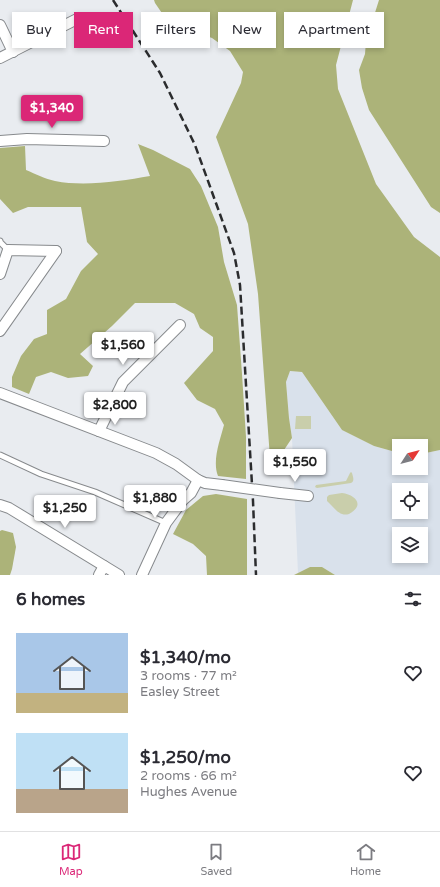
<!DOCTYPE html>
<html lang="en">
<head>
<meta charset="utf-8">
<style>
  body { margin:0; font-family:"Varela Round",sans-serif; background:#f7f7f7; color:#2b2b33; height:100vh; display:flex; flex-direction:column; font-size:15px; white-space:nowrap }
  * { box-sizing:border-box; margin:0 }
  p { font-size:13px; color:#7c7c81 }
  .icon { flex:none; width:22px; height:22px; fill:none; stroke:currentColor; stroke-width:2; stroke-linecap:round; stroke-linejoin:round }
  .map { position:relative; height:575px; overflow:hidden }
  .sheet { display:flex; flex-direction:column; background:#fff; flex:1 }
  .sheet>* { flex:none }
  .top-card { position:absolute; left:12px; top:12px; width:416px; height:36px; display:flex; gap:8px }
  .needle { width:26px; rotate:54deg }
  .buttons { position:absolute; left:392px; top:439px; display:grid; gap:8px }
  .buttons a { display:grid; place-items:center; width:36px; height:36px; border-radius:0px; background:#fff; box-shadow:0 2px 6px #0003; font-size:20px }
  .price { position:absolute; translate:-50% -34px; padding:0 9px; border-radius:4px; background:#fff; color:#222; font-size:13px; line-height:26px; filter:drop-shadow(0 1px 2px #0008) }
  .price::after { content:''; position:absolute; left:50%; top:24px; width:12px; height:9px; margin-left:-6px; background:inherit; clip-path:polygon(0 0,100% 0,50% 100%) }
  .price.active { background:#db2777; color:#fff }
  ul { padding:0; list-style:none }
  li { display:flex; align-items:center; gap:12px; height:100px; padding:0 16px }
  li span { display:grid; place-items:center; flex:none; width:112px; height:80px; border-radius:0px; color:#555 }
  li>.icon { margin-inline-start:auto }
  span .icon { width:48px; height:48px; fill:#fffc; stroke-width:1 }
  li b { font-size:17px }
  h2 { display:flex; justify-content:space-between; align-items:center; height:48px; padding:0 16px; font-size:17px }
  .pill { padding:0 14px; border-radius:0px; background:#fff; box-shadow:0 2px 6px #0003; font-size:14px; line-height:36px }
  .pill.active { background:#db2777; color:#fff }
  .tabs { display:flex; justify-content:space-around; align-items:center; height:56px; border-top:1px solid #e1e1e2; background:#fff; font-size:11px; color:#7c7c81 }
  .tabs a { display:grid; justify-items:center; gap:2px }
  .tabs .active { color:#db2777 }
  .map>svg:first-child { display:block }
  .built { fill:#d9e1eb; fill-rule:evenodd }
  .green { fill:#c9ceab }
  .forest { fill:#acb379 }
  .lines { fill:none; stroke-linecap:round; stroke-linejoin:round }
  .service-casing { stroke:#878a8d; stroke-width:7 }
  .minor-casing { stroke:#878a8d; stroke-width:12 }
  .service { stroke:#fff; stroke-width:5 }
  .minor { stroke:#fff; stroke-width:10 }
  .rail { stroke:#2b2c2e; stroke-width:2.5; stroke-dasharray:8 4; stroke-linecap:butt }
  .minor-bridge-casing { stroke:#878a8d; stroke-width:12; stroke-linecap:butt }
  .minor-bridge { stroke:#fff; stroke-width:10 }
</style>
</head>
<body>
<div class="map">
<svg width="440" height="575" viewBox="0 0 440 575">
  <rect width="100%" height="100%" fill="#e9ecf0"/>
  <path class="built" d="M290 371 302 372 342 430 374 446 399 453V468H421V454L440 450V575H335L322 567H310L298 573 292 438 289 418 286 382ZM399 490H421V512H399ZM399 534H421V556H399Z"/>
  <g class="green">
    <path d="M296 416H311V429H295Z"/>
    <path d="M351 472 352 473C353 477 355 481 351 483L317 488 315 487 316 485 346 481 350 473Z"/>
    <path d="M342 493C356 495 365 505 349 514 339 517 334 507 327 501V497L329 495Z"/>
  </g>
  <g class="forest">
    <path d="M154 0H353L336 65 338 89 376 184 414 237 440 257V450L421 454V446H399V453L374 446 342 430 302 372 290 371 286 382 289 418 292 438 282 453 270 458 258 294 248 224 216 137 241 83 243 72 230 51 212 38 168 22 155 3Z"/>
    <path d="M379 0H440V213L431 207 369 110 362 88 359 70 365 54 366 41Z"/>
    <path d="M138 144 153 150 190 169 201 186 218 227 224 262 237 305 242 374 246 437V479L218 476C212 461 220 440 224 425L215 409 197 400 184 383 213 351V337L200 328 194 314 175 303H135L112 326 80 354 93 366 88 376 68 378 51 372 36 377 29 394 12 387V377L21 356 34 339 47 334V310L66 299 81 271 98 254 87 242 81 207H28L13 213 0 199V148L25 146 26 170C36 174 45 179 55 181 85 187 121 181 150 176Z"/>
    <path d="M216 494 247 499V575H207L206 556 193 544 173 534 186 510 203 496Z"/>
    <path d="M2 530 13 533 16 547 12 569 10 575H0V531Z"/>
    <path d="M310 567H322L335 575H294Z"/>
  </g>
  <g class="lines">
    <g class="service-casing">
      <g id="service">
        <path d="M0 241V242L8 250"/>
        <path d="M0 455 41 474 95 492 166 523"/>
      </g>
    </g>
    <g class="minor-casing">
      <g id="minor">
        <path d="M0 25 13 52"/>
        <path d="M0 58 77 19"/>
        <path d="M0 141 27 139 104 141"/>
        <path d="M0 274 8 250 56 251"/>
        <path d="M0 331 56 251"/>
        <path d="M0 393 156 453 176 464 198 480 205 483 222 485"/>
        <path d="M99 431 123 382 180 325"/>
        <path d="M280 493 308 496"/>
        <path d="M0 505 9 508 119 575"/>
        <path d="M99 575 104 566"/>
        <path d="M142 575 166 523 183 500 191 493 198 480"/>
      </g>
    </g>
    <use href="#service" class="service"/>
    <use href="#minor" class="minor"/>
    <path class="rail" d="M113 0 160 73 195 145 234 253 240 285 253 501 256 575"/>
    <g class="minor-bridge-casing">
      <path id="minor-bridge" d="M222 485 280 493"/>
    </g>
    <use href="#minor-bridge" class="minor-bridge"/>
  </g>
</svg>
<div class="buttons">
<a><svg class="needle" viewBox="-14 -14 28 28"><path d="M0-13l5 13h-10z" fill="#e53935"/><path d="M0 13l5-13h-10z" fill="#7c7c81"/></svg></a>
<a><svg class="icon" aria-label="locate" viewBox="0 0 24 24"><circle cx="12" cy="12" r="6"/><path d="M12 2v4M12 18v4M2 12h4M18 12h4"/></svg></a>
<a><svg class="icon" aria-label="layers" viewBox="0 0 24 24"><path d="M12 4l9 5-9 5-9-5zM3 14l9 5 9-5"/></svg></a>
</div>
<b class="price active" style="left:52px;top:129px">$1,340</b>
<b class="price" style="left:123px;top:366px">$1,560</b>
<b class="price" style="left:115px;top:426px">$2,800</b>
<b class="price" style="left:295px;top:483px">$1,550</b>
<b class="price" style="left:155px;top:519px">$1,880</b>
<b class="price" style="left:65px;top:529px">$1,250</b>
<div class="top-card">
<a class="pill">Buy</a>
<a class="pill active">Rent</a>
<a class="pill">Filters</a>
<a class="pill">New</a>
<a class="pill">Apartment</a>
</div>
</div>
<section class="sheet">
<h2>6 homes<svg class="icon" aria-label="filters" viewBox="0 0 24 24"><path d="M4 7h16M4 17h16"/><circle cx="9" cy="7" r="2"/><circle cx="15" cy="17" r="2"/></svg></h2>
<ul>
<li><span style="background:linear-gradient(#a9c7e8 75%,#c2b280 0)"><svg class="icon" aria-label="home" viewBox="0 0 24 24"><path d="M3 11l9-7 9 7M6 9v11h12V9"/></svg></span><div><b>$1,340/mo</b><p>3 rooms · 77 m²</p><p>Easley Street</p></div><svg class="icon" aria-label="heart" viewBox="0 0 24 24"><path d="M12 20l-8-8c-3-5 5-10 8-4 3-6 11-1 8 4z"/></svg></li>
<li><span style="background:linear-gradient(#bfe0f5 70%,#b9a48a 0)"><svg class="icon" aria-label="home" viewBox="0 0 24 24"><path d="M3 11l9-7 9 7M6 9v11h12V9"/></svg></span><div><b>$1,250/mo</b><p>2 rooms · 66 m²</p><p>Hughes Avenue</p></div><svg class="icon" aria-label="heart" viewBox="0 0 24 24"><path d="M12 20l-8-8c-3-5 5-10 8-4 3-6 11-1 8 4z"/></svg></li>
</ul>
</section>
<nav class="tabs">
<a class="active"><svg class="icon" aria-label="map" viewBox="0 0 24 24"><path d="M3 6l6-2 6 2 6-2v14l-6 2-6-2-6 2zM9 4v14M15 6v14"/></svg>Map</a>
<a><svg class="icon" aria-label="saved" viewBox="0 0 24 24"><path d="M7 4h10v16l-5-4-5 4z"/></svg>Saved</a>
<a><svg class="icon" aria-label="home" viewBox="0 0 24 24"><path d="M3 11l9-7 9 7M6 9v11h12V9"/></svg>Home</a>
</nav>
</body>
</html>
